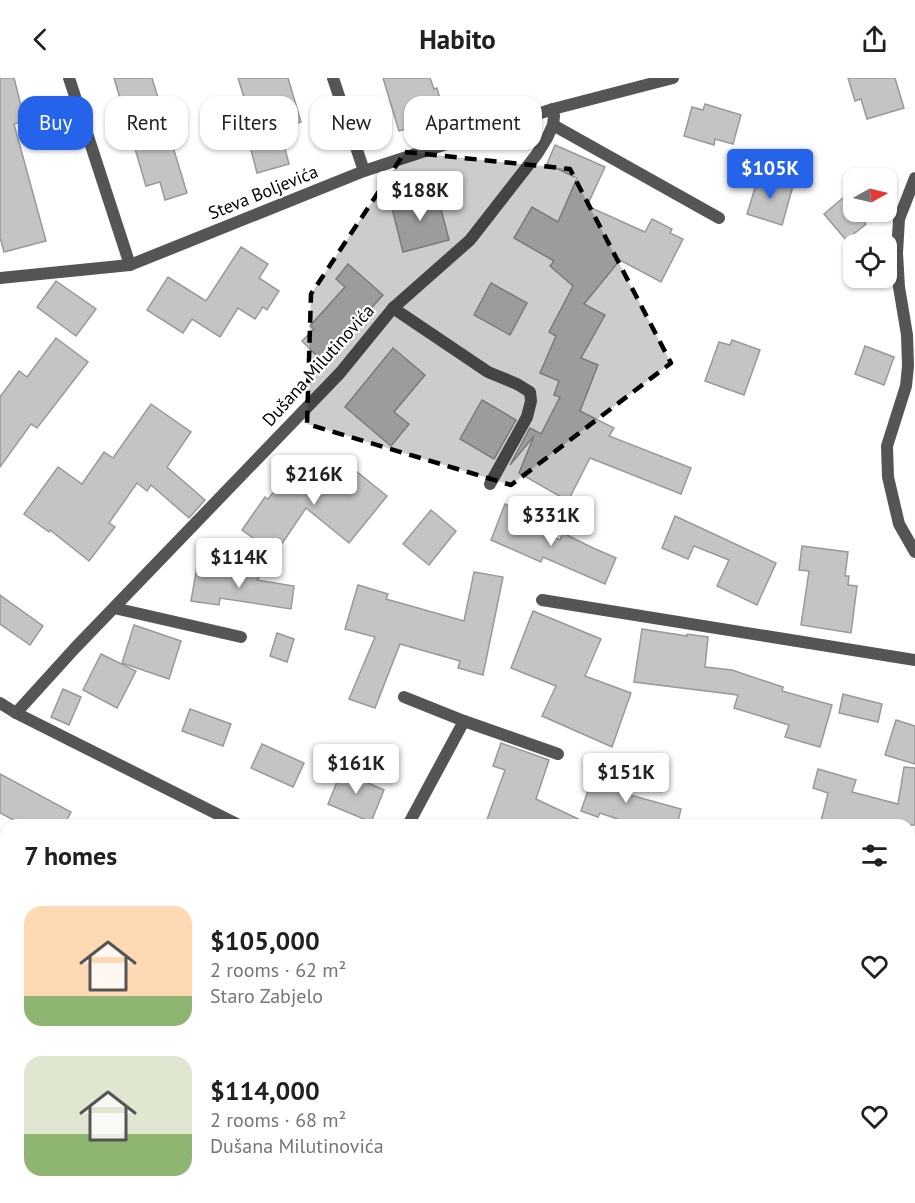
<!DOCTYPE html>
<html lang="en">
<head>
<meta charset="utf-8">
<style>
  body { margin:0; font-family:"PT Sans",sans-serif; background:#f2f2f2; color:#202124; height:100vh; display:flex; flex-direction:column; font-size:22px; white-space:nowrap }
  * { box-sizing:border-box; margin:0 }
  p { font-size:20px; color:#757577 }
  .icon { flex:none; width:33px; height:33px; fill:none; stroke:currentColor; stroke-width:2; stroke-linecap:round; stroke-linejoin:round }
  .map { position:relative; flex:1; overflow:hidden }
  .side { position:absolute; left:0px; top:741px; width:915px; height:384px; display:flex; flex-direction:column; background:#fff; border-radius:18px 18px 0 0; box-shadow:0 2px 4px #0004 }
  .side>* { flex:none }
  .guide { position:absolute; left:18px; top:18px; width:600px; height:54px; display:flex; gap:12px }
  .needle { width:39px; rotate:82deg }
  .tools { position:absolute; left:843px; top:90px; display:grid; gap:12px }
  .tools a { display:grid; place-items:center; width:54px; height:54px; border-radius:12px; background:#fff; box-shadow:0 2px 4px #0004; font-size:30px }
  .price { position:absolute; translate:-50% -51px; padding:0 14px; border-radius:6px; background:#fff; color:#222; font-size:20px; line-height:39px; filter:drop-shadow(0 2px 3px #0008) }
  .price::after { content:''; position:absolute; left:50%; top:36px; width:18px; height:14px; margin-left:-9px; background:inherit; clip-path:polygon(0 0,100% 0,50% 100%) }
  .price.selected { background:#2563eb; color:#fff }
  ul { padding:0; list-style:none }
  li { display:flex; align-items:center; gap:18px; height:150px; padding:0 24px }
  li span { display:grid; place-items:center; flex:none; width:168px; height:120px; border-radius:18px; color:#555 }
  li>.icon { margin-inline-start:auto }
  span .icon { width:72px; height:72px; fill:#fffc; stroke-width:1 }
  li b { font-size:26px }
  h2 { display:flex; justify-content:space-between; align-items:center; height:72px; padding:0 24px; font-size:26px }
  .pill { padding:0 21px; border-radius:18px; background:#fff; box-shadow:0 2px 4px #0004; font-size:21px; line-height:54px }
  .pill.selected { background:#2563eb; color:#fff }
  header { display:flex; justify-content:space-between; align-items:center; height:78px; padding:0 24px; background:#fff; font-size:27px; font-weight:700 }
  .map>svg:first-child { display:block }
  .building { fill:#c4c4c4; stroke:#999; stroke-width:1.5 }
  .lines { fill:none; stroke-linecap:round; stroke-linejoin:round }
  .minor { stroke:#555; stroke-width:12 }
  .marked { fill:#000; fill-opacity:0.2; stroke:#000; stroke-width:4.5; stroke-dasharray:12 8; stroke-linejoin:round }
  .labels { text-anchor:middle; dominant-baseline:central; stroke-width:4.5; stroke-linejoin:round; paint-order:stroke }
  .street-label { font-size:18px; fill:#000; stroke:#fff }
</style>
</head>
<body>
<header><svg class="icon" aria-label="back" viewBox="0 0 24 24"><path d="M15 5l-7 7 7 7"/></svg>Habito<svg class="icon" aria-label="share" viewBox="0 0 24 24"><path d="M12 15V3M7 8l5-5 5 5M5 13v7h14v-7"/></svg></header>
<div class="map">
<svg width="915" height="1125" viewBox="0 0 915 1125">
  <rect width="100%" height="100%" fill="#fff"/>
  <g class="building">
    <path d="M0 0H14L25 43 14 46 46 163 4 174 0 159Z"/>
    <path d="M114 0H152L187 115 165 122 160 104 146 108Z"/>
    <path d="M238 0H288L301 44 288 48 293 64 284 67 289 86 257 95 243 41 250 39Z"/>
    <path d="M383 0H430L434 11 437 10 445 39 399 53Z"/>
    <path d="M848 0H895L904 30 867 41 861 21 855 23Z"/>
    <path d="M705 26 741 37 733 66 715 61 714 67 684 58 692 29 703 32Z"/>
    <path d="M555 67 605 89 587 128 645 154 652 141 672 151 670 155 683 161 661 204 620 182 584 226 605 237 581 280 598 287 580 333 614 350 609 358 691 390 681 416 590 380 568 423 519 395 534 358 510 387 530 350 541 356 560 319 554 317 559 303 540 295 556 258 549 254 573 208 550 188 554 183 514 160 532 129 558 144 577 100 547 86Z"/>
    <path d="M759 97 793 108 782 147 747 136Z"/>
    <path d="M437 115 449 162 403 174 391 126Z"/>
    <path d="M844 119 854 130V134H857L866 146 846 162 824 136Z"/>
    <path d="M241 169 268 186 259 200 279 213 267 232 263 229 255 241 238 230 220 259 192 241 183 255 147 232 168 199 206 223Z"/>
    <path d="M348 186 383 217 349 255 353 258 326 287 302 263 314 251 310 248 345 209 336 201Z"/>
    <path d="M56 203 96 231 76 258 37 229Z"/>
    <path d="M491 205 527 225 510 257 474 237Z"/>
    <path d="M56 260 88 284 37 350 31 346 0 389V319L19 293 27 299Z"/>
    <path d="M732 262 760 272 744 317 705 303 719 264 730 267Z"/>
    <path d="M865 268 894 279 884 307 855 296Z"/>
    <path d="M393 270 425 297 394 334 409 346 391 368 345 329Z"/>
    <path d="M482 322 516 342 494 381 460 361Z"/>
    <path d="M151 326 191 354 167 389 205 422 189 440 151 407 147 413 137 405 109 445 115 449 89 483 50 452 49 454 24 436 58 389 82 406 104 374 113 380Z"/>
    <path d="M300 381 335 410 351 389 387 418 349 465 306 430 275 476 242 452 265 419 268 421Z"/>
    <path d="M505 426 527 437 522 446 560 462 563 455 591 469 616 480 605 506 543 479 541 484 491 462Z"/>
    <path d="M431 432 456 453 429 487 403 466Z"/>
    <path d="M675 438 776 485 757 527 717 508 729 482 694 468 688 481 662 470Z"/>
    <path d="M802 468 848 474 845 498H849L848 507 857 508 851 555 801 547 809 493 799 492Z"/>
    <path d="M197 488 260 498 257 502 294 508 291 531 220 520 219 527 191 523Z"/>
    <path d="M474 494 503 499 483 597 458 590 460 583 400 566 375 630 349 621 375 559 345 551 358 507 388 516 386 521 464 543Z"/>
    <path d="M0 517 43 548 30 567 0 546Z"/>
    <path d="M533 533 601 561 585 598 631 615 612 669 542 638 556 608 511 590Z"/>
    <path d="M134 547 181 563 169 601 122 585Z"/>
    <path d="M642 551 687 558V556L708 559 705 589 732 592 783 609 782 613 832 627 820 669 785 659 789 647 734 630 738 617 634 604Z"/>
    <path d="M277 555 294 561 287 584 270 578Z"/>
    <path d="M101 576 136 593 117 630 83 612Z"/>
    <path d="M63 611 81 619 69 647 51 639Z"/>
    <path d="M843 616 882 626 878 644 839 635Z"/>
    <path d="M190 631 231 646 223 668 182 653Z"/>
    <path d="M896 642 915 648V686L885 677Z"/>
    <path d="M501 665 549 682 536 721 591 747H485L505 692 493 688Z"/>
    <path d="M262 666 304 685 293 709 251 690Z"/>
    <path d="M344 687 364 695 361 702 384 712 371 744 328 726Z"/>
    <path d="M904 689 915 690V747H820L828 715 813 710 818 691 856 702 852 714 898 726Z"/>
    <path d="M594 695 633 708 630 717 681 731 677 747H635L600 735 598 739 581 733Z"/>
    <path d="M0 696 71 734 64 747H23L0 735Z"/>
  </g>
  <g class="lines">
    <g class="minor">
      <path d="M69 0 130 187"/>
      <path d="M333 0 364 93"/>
      <path d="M553 47 719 140"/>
      <path d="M915 100 899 141 897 175 899 209 907 257 908 288 906 308 887 368 888 399 899 446 915 474"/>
      <path d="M0 200 130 187 364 93 553 31 673 0"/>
      <path d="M393 230 488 294 517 306 530 314 531 323 527 339 490 406"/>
      <path d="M542 522 915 582"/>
      <path d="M114 530 241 559"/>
      <path d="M404 619 464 643 558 676"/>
      <path d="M0 625 16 635 239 747"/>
      <path d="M16 635 75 570 340 295 393 230 470 162 537 76 547 60 553 47 554 38 553 31"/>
      <path d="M408 747 464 643"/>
      <path d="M848 1119 852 1125"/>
      <path d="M240 1125 261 1119"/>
    </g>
  </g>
  <path class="marked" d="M405 74 570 91 671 285 511 407 307 346 311 216Z"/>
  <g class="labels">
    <g class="street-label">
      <text transform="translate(263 114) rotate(-22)">Steva Boljevića</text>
      <text transform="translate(318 287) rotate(-48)">Dušana Milutinovića</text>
    </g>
  </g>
</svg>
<div class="tools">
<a><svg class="needle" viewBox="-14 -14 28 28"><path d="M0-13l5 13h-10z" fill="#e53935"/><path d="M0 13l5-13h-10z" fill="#757577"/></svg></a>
<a><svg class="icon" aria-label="locate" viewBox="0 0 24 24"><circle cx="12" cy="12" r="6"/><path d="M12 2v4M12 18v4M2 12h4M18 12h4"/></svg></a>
</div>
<b class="price selected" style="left:770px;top:122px">$105K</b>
<b class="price" style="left:420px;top:144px">$188K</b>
<b class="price" style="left:314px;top:428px">$216K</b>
<b class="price" style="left:551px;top:469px">$331K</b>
<b class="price" style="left:239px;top:511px">$114K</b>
<b class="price" style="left:356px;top:717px">$161K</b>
<b class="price" style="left:626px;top:726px">$151K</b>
<div class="guide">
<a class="pill selected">Buy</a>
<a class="pill">Rent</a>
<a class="pill">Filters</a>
<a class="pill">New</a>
<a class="pill">Apartment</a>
</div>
<section class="side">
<h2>7 homes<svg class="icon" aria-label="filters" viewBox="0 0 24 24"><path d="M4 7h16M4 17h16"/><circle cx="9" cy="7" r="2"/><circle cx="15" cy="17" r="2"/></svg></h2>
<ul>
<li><span style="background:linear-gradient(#ffd9b3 75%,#8fb573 0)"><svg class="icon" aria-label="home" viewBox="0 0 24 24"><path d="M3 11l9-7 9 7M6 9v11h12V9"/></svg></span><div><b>$105,000</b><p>2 rooms · 62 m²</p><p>Staro Zabjelo</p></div><svg class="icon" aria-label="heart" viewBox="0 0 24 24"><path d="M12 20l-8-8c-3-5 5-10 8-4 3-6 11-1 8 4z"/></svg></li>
<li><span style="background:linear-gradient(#dfe7d0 65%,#8fb573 0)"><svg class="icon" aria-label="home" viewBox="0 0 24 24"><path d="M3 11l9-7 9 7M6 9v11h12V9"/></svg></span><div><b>$114,000</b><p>2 rooms · 68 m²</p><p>Dušana Milutinovića</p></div><svg class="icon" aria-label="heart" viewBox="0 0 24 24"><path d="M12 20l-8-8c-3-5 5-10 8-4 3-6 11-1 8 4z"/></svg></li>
</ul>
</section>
</div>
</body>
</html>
